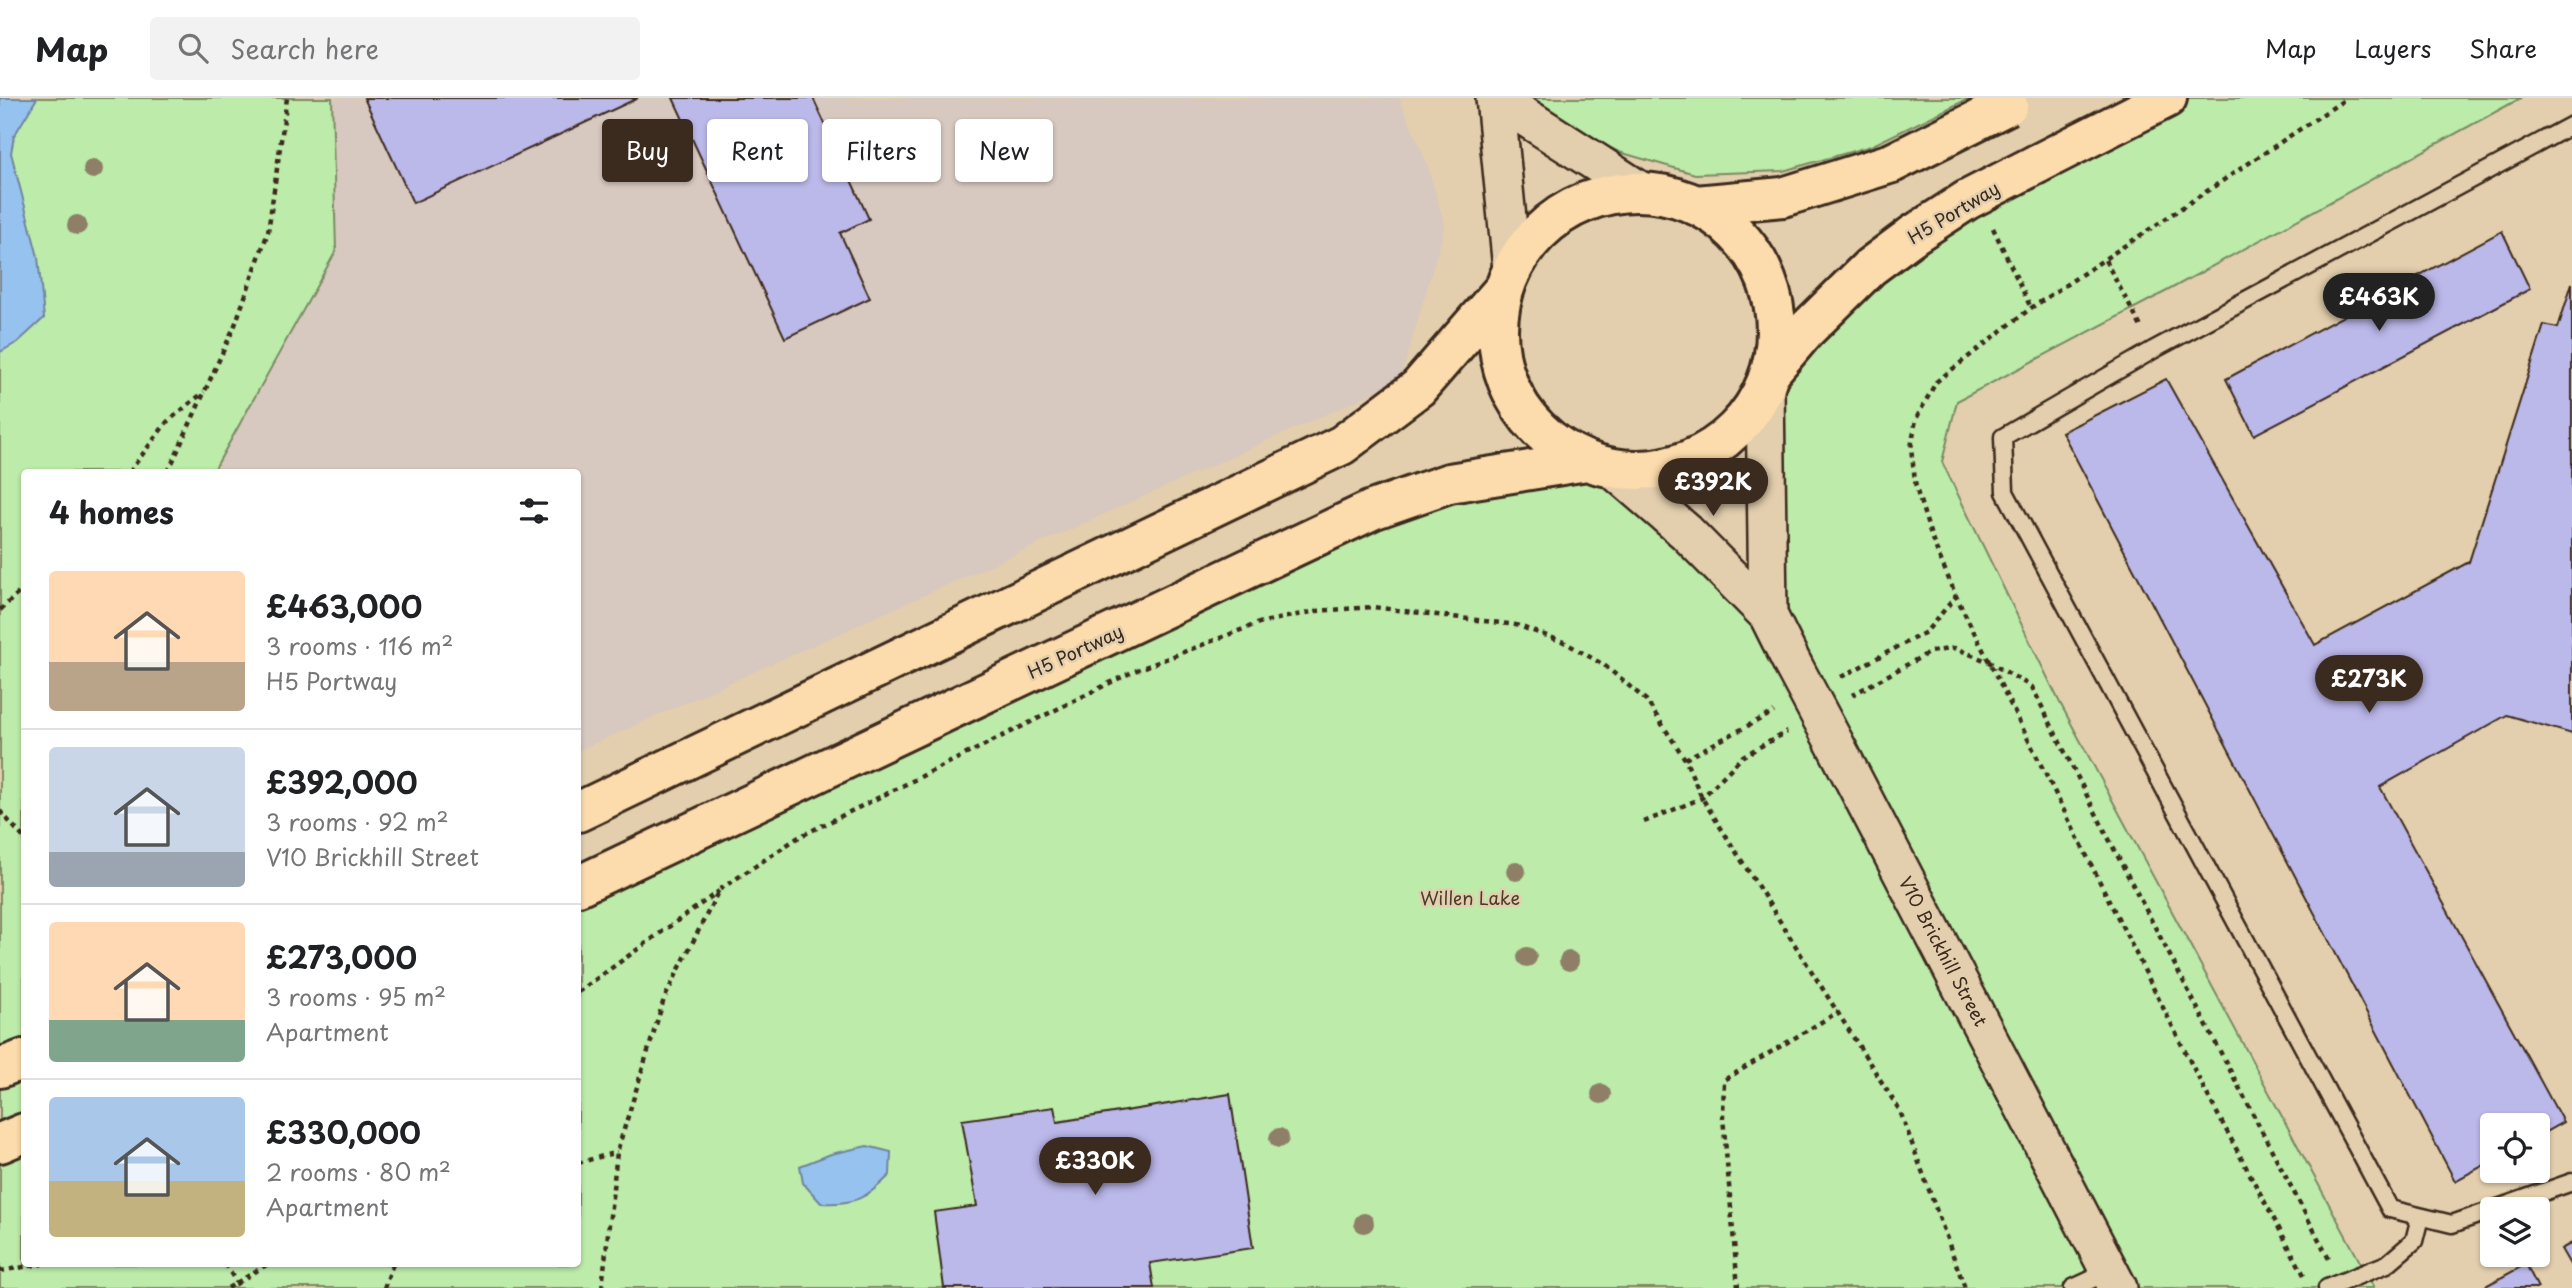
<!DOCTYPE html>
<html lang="en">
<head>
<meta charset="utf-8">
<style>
  body { margin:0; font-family:"Playpen Sans",sans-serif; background:#f2f2f2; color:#202124; height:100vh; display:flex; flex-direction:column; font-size:26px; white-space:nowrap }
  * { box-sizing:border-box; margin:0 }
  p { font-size:23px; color:#757577 }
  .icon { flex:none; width:38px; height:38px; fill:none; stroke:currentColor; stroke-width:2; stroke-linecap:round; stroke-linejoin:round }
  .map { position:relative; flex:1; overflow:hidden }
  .panel { position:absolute; left:21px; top:371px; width:560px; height:798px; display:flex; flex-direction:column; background:#fff; border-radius:7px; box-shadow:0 2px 5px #0004 }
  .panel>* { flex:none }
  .hud { position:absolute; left:602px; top:21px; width:665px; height:63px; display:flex; gap:14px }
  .buttons { position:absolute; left:2480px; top:1015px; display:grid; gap:14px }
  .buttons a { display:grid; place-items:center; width:70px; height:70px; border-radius:7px; background:#fff; box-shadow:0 2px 5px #0004; font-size:35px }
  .price { position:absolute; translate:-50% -60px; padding:0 16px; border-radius:24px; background:#3b2a1e; color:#fff; font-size:23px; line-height:46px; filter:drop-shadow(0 2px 4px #0008) }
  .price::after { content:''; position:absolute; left:50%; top:42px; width:21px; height:16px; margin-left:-10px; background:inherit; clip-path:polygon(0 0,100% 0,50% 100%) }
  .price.current { background:#222; color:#fff }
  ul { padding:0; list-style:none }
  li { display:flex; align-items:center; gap:21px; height:175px; padding:0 28px }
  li+li { border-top:2px solid #e0e0e0 }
  li span { display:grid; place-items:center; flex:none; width:196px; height:140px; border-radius:7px; color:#555 }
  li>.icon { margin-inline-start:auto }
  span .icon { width:84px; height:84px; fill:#fffc; stroke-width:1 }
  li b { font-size:30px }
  h2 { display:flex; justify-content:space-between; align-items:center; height:84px; padding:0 28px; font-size:30px }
  .chip { padding:0 24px; border-radius:7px; background:#fff; box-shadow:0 2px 5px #0004; font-size:24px; line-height:63px }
  .chip.current { background:#3b2a1e; color:#fff }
  header { display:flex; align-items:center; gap:42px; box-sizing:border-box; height:98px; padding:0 35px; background:#fff; border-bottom:2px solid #e0e0e0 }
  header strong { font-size:33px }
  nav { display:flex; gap:38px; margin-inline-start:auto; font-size:24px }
  .search { width:490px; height:63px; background:#f2f2f2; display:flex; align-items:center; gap:18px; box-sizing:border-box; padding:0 24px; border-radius:7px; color:#757577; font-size:26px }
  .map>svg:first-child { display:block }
  .built { fill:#d7c8c0 }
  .green { fill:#bcebaa; stroke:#7c8a64; stroke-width:2 }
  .water { fill:#95c2ef; stroke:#71859b; stroke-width:2 }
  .building { fill:#bbb8ea; stroke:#3b2a1e; stroke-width:2 }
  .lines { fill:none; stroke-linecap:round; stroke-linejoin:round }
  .service-casing { stroke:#3b2a1e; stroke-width:21 }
  .tertiary-casing { stroke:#3b2a1e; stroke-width:42 }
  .primary-casing { stroke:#3b2a1e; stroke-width:44 }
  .path { stroke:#3b2a1e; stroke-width:4.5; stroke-dasharray:5 5; stroke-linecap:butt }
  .service { stroke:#e3cfae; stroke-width:16 }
  .tertiary { stroke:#e3cfae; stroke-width:37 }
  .primary { stroke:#fcdcac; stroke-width:38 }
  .tertiary-bridge-casing { stroke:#3b2a1e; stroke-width:42; stroke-linecap:butt }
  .primary-bridge-casing { stroke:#3b2a1e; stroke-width:44; stroke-linecap:butt }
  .tertiary-bridge { stroke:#e3cfae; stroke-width:37 }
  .primary-bridge { stroke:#fcdcac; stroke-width:38 }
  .tree { fill:#8e7f66 }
  .labels { text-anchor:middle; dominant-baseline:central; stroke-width:5; stroke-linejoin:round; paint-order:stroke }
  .street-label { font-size:18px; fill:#3b2a1e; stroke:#e3cfae }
  .park-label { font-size:18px; fill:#483d2c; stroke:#e3cfae }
</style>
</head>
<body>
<header>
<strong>Map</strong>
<div class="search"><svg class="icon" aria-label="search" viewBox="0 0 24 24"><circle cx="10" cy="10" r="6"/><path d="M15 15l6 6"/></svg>Search here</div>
<nav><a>Map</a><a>Layers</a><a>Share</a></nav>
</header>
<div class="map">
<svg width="2572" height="1190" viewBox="0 0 2572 1190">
  <rect width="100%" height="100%" fill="#e3cfae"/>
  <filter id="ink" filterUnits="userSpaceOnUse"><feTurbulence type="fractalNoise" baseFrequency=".0143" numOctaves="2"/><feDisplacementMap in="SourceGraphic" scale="14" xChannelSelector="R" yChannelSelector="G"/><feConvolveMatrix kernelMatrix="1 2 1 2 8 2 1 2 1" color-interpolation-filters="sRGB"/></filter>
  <g filter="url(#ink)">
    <path class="built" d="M332 0H1399L1426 63 1445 128 1400 283 578 653V374H213L336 153Z"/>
    <g class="green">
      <path d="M0 0H332L336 153 213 374H24V1166H578V788L1372 412 1587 363 1767 516 1765 290 1870 169 2167 0H2521L2165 194 1957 303 1942 364 2059 603 2374 1190H0Z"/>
      <path d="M1529 0H1970L1871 48 1783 73 1695 76 1619 54 1560 26Z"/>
    </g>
    <g class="water">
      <path d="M0 0H37L14 38 11 55 38 159 44 220 18 244 0 254Z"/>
      <path d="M867 1048 891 1054 890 1077C867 1100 854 1107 821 1105L803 1085 800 1068 831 1056Z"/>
    </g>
    <g class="building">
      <path d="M364 0H638L413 105Z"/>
      <path d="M673 0H813L869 121 840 135 870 200 785 240Z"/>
      <path d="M2502 133 2530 191 2254 337 2226 281Z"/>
      <path d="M2572 185V636L2507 617 2380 689 2563 1024 2538 1038V1027H2492V1063L2455 1083 2062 334 2166 281 2315 547 2469 464 2544 227 2558 230Z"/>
      <path d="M1230 996 1253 1150 1150 1165 1154 1190H944L934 1114 977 1108 962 1022 1054 1009 1057 1024Z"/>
      <path d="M2572 1145V1170L2561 1151Z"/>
      <path d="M2526 1166 2538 1190H2482Z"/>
    </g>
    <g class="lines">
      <g class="service-casing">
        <g id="service">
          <path d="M2495 1111 2572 1084"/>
          <path d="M2492 1112 2452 1126 2390 1111 2005 394 2003 339 2153 252 2572 27"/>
          <path d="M2073 1190 2110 1173"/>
          <path d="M2327 1190 2387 1166 2414 1143 2420 1119"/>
        </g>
      </g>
      <g class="tertiary-casing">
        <g id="tertiary">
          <path d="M1495 0 1512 171"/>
          <path d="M1496 0 1642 94"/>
          <path d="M1765 290 1768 517"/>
          <path d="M1612 370 1686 434 1768 517 1793 567"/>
          <path d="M1834 644 2118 1190"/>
        </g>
      </g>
      <g class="primary-casing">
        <g id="primary">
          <path d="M2037 66 2167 0"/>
          <circle cx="1637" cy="233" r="139"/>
          <path d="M1696 107 1783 99 1892 65"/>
          <path d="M1772 272 1805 233 1870 169 1913 137"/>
          <path d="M578 714 1342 347 1418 290 1503 192"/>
          <path d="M578 788 1372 412 1449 385 1587 363"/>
          <path d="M0 970 24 961"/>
          <path d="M0 1045 24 1035"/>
        </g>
      </g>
      <g class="path">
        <path d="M1993 130 2031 210"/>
        <path d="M2105 162 2141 229"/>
        <path d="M129 374 167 324 204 294"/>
        <path d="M168 374 235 227 268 134 287 0"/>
        <path d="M0 512 24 490"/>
        <path d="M1841 579 1926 534 1956 498"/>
        <path d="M1852 597 1930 554 1955 550 1989 564 2032 589 2114 751 2329 1161"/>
        <path d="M1685 661 1774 614"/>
        <path d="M0 713 24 740"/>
        <path d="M1644 724 1702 700 1743 658 1787 634"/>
        <path d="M578 894 719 793"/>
        <path d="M578 1065 617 1054"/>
        <path d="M225 1166 240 1190"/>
        <path d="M0 1173 42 1166"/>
        <path d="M2304 1177 2202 987 1956 498 1932 441 1916 390 1911 350 1916 321 1936 284 2031 210 2347 0"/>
        <path d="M228 1190 268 1166"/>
        <path d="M384 1190 393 1166"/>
        <path d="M602 1190 617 1054 664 901 719 792 799 739 1132 574 1259 525 1316 513 1373 509 1516 527 1564 544 1604 567 1646 602 1685 661 1702 700 1900 1013 1965 1190"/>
        <path d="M1738 1190 1723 1019 1724 982 1838 914"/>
      </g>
      <use href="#service" class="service"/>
      <use href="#tertiary" class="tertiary"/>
      <use href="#primary" class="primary"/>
      <g class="tertiary-bridge-casing">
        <path id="tertiary-bridge" d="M1793 567 1834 644"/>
      </g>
      <g class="primary-bridge-casing">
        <g id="primary-bridge">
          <path d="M1892 65 2008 7"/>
          <path d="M1913 137 1967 102 2037 66"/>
        </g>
      </g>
      <use href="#tertiary-bridge" class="tertiary-bridge"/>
      <use href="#primary-bridge" class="primary-bridge"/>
    </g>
    <g class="tree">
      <circle cx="93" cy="71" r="10"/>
      <circle cx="77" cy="127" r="10"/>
      <circle cx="1516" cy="773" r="10"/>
      <circle cx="1527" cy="859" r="10"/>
      <circle cx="1569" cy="863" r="10"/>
      <circle cx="1601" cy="996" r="10"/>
      <circle cx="1279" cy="1040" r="10"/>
      <circle cx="1364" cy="1125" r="10"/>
    </g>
  </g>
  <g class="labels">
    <g class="street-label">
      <text transform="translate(1953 114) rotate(-31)">H5 Portway</text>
      <text transform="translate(1075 553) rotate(-25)">H5 Portway</text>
      <text transform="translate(1944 853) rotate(62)">V10 Brickhill Street</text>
    </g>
    <g class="park-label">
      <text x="1470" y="799">Willen Lake</text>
    </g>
  </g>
</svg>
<div class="buttons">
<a><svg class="icon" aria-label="locate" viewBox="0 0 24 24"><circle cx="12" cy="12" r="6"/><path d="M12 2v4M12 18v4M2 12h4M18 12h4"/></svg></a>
<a><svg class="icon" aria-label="layers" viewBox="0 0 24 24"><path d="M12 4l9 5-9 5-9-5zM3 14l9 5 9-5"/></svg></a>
</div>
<b class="price current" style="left:2379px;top:235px">£463K</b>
<b class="price" style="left:1713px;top:420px">£392K</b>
<b class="price" style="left:2369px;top:617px">£273K</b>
<b class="price" style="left:1095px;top:1099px">£330K</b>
<div class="hud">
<a class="chip current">Buy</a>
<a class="chip">Rent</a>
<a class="chip">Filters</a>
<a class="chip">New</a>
</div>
<section class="panel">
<h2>4 homes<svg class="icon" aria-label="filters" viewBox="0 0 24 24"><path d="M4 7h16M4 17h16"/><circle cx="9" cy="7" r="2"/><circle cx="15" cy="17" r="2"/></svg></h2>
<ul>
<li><span style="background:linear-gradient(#ffd9b3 65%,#b9a48a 0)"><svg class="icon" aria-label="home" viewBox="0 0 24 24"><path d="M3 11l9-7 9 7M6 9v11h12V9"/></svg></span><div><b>£463,000</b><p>3 rooms · 116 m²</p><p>H5 Portway</p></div></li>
<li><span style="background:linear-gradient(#c9d6e8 75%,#9aa5b1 0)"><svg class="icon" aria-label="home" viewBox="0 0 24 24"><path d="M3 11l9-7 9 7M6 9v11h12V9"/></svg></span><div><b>£392,000</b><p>3 rooms · 92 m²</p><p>V10 Brickhill Street</p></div></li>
<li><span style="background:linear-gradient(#ffd9b3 70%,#7fa58c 0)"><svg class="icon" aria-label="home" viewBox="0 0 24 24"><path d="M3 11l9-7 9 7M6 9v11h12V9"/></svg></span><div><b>£273,000</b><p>3 rooms · 95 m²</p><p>Apartment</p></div></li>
<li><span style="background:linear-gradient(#a9c7e8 60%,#c2b280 0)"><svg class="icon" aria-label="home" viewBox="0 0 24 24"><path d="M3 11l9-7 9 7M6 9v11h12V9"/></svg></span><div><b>£330,000</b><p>2 rooms · 80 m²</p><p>Apartment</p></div></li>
</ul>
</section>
</div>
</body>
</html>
